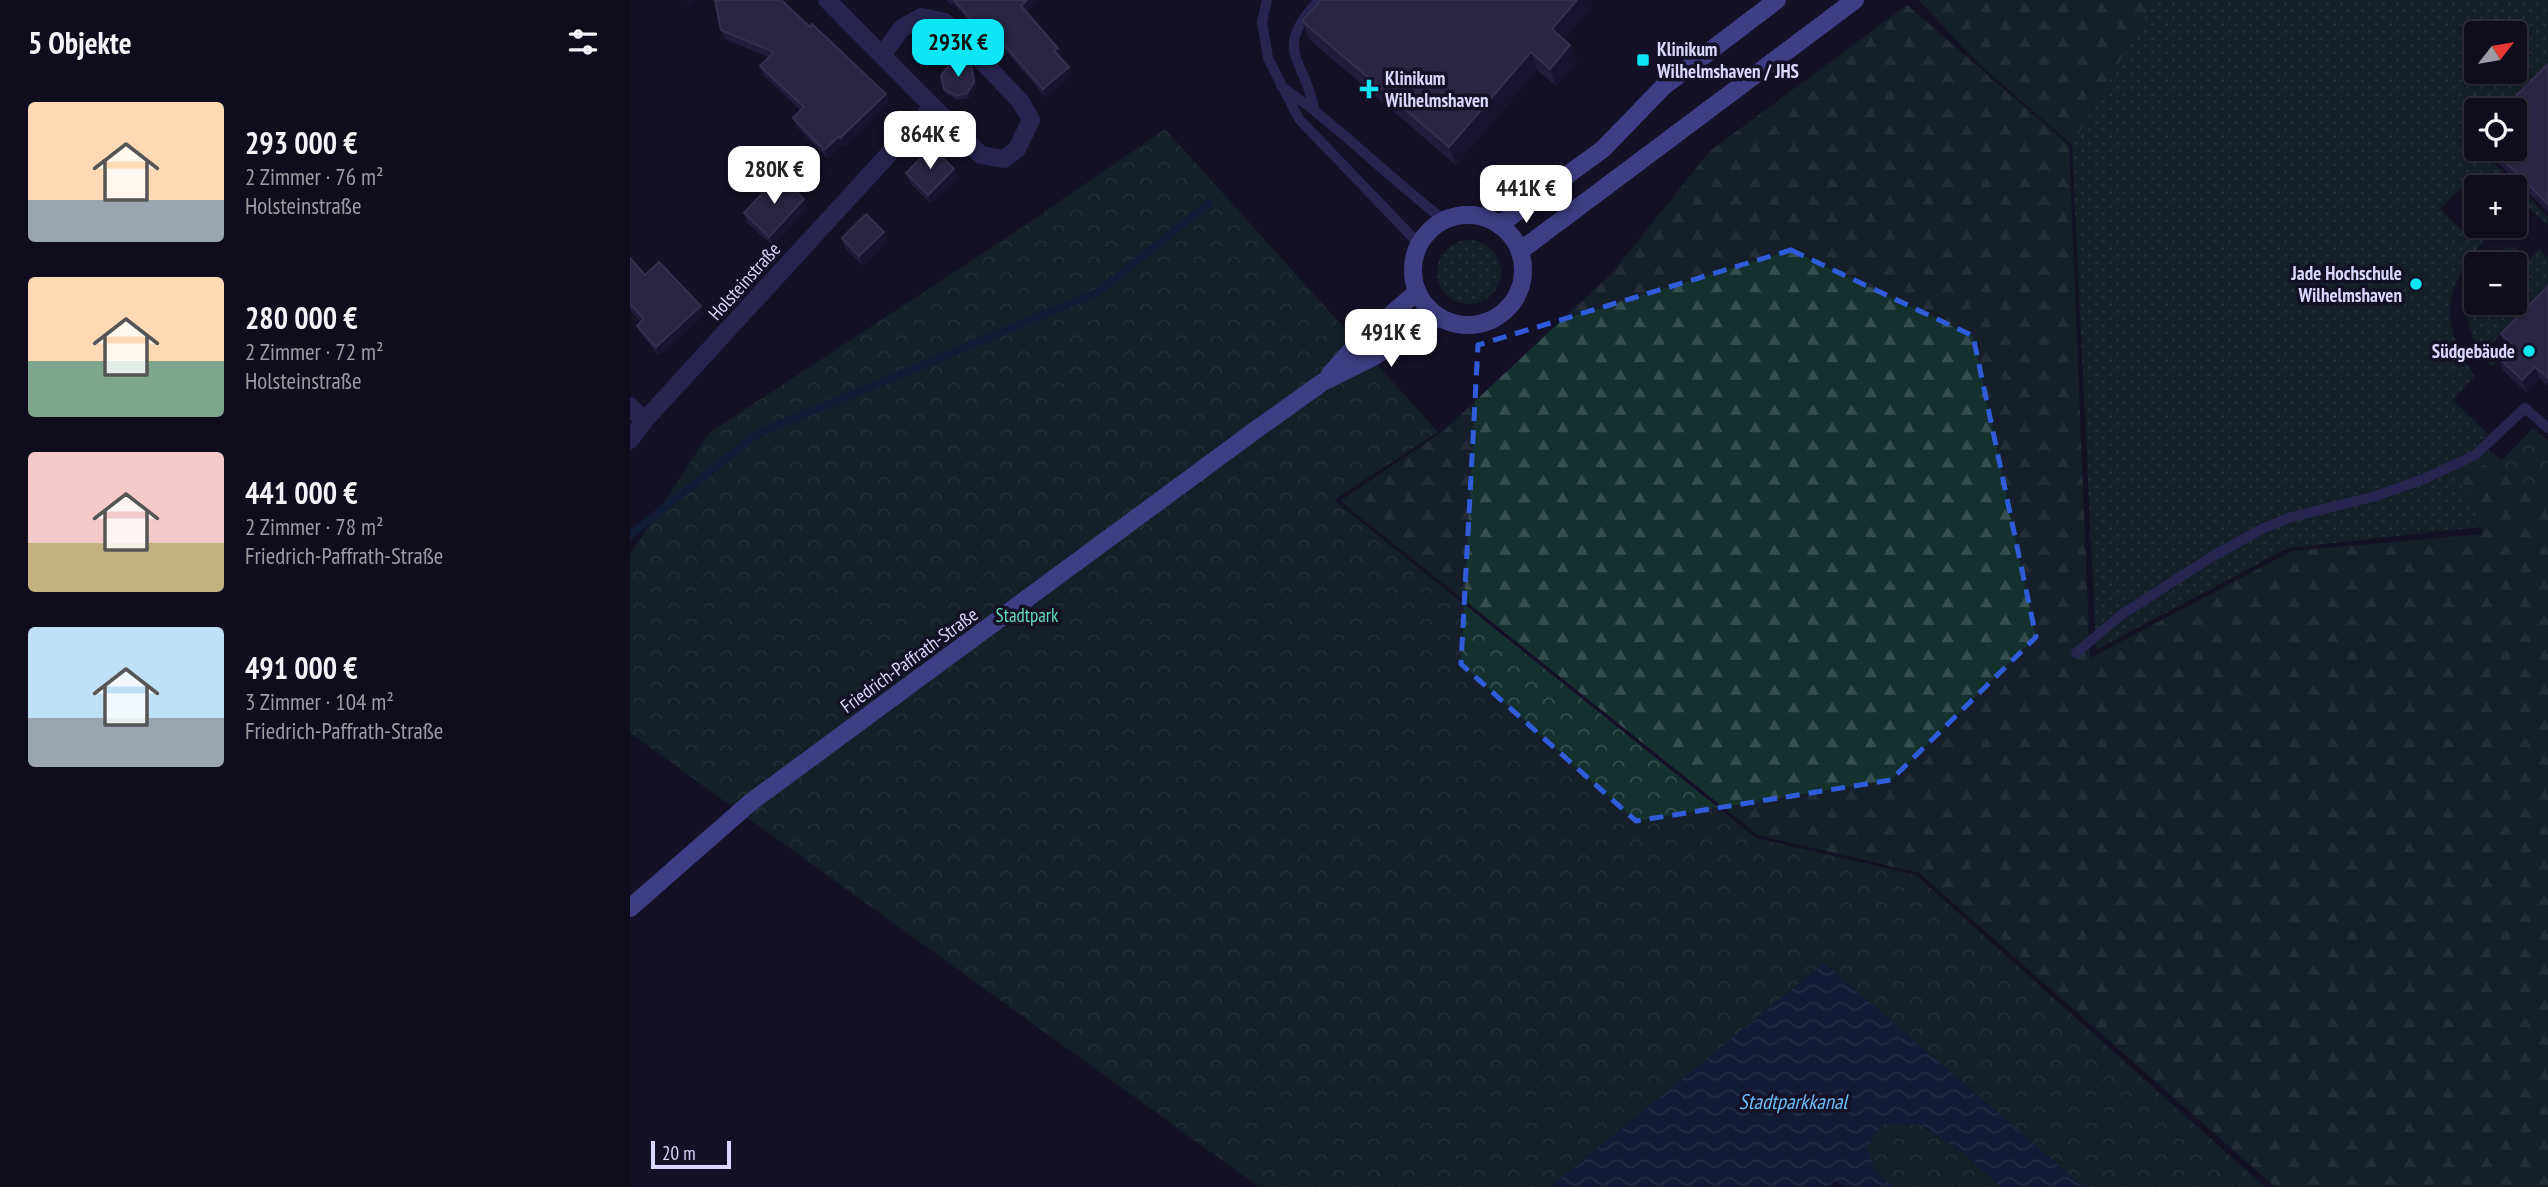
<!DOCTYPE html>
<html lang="de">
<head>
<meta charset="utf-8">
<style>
  body { margin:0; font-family:"PT Sans Narrow",sans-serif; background:#181626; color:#f1f3f6; height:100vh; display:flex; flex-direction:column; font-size:26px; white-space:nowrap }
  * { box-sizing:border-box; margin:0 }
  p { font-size:23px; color:#9b9ca4 }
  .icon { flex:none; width:38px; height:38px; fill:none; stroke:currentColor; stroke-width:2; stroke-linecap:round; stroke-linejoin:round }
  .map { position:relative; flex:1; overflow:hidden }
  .side { display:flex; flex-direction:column; background:#0f0d1d; width:630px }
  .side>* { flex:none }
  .needle { width:46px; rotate:59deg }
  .controls { position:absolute; left:1834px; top:21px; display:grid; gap:14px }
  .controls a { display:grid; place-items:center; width:63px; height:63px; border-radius:7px; background:#0f0d1d; box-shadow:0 2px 5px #0004,0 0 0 2px #2f2d3b; font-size:35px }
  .scale { position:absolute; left:21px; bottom:18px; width:80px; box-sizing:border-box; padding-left:7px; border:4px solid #dbd8fd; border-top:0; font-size:19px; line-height:24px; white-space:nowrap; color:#dbd8fd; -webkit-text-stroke:5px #141127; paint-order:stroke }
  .price { position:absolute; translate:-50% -60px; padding:0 16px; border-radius:14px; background:#fff; color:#222; font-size:23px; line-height:46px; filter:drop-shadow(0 2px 4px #0008) }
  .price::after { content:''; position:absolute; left:50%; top:42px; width:21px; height:16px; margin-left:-10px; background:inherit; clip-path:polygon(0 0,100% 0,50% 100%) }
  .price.current { background:#0de7f5; color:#111 }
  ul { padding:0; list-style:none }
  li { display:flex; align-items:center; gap:21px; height:175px; padding:0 28px }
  li span { display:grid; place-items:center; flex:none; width:196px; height:140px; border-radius:7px; color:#555 }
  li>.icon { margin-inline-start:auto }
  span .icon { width:84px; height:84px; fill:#fffc; stroke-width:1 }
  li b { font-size:30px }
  h2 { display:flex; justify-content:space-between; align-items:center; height:84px; padding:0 28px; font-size:30px }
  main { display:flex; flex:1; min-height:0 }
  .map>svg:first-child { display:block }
  .grass { fill:url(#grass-dots); fill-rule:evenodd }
  .forest { fill:url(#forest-firs) }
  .park { fill:url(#park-crowns) }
  .water { fill:url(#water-waves) }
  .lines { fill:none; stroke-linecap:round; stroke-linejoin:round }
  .stream { stroke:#11294b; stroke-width:8 }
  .lane { stroke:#3e3e84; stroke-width:10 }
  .street { stroke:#3e3e84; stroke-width:18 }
  .secondary { stroke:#7376f9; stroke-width:18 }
  .wall { fill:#312b54 }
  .shaded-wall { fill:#1e193a }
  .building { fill:#433e66; stroke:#5b567e; stroke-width:2 }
  .marked { fill:none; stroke:#305cdc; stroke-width:5; stroke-dasharray:14 9; stroke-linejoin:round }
  .poi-dot { fill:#0de7f5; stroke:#141127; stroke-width:2.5 }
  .labels { text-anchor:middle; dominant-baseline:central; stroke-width:7; stroke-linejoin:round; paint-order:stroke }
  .poi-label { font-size:19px; font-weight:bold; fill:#dbd8fd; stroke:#141127; text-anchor:start }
  .street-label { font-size:19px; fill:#dbd8fd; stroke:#141127 }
  .park-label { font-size:19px; fill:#66dbb9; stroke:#141127 }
  .water-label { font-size:21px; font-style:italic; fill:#6bbdf9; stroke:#141127 }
</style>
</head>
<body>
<main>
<section class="side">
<h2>5 Objekte<svg class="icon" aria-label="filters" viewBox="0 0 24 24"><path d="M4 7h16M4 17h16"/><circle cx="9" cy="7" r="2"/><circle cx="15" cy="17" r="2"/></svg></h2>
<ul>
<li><span style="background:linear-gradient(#ffd9b3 70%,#9aa5b1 0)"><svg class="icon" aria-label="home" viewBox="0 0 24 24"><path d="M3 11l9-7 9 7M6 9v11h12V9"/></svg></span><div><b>293 000 €</b><p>2 Zimmer · 76 m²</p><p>Holsteinstraße</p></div></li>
<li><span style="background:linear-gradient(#ffd9b3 60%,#7fa58c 0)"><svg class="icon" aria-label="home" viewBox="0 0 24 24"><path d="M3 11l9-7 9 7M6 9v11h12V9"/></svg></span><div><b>280 000 €</b><p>2 Zimmer · 72 m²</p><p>Holsteinstraße</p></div></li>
<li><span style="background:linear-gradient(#f6c9c9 65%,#c2b280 0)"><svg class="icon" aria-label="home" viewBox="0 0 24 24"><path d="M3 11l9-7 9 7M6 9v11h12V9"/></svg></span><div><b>441 000 €</b><p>2 Zimmer · 78 m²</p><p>Friedrich-Paffrath-Straße</p></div></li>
<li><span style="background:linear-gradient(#bfe0f5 65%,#9aa5b1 0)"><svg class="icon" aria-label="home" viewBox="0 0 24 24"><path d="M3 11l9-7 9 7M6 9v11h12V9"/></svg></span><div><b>491 000 €</b><p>3 Zimmer · 104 m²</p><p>Friedrich-Paffrath-Straße</p></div></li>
</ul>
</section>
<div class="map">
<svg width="1918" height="1187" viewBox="0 0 1918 1187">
  <defs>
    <pattern id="grass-dots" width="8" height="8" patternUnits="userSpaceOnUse" patternTransform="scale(1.75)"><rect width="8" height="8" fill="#14312e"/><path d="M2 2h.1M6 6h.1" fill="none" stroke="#364e4d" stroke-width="1.8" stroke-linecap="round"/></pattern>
    <pattern id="forest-firs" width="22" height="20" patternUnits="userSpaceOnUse" patternTransform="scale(1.75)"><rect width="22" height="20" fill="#14312e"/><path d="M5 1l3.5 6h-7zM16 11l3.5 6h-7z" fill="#364e4d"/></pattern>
    <pattern id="park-crowns" width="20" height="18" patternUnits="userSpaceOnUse" patternTransform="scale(1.75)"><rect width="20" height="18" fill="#14312e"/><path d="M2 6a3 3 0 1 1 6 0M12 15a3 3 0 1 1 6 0" fill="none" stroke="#364e4d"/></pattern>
    <pattern id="water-waves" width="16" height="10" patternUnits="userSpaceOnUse" patternTransform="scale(1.75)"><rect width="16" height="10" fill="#11294b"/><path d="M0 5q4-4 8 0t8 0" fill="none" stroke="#334766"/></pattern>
  </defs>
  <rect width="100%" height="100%" fill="#141127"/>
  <g class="grass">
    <path d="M1525 0H1918V76L1884 110H1846V149H1850L1918 217V225L1893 203 1885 211V196L1891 190 1884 183 1880 187H1851L1841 178 1810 209 1841 239 1855 226 1862 232C1816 281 1804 318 1845 376L1823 400 1858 434 1844 449 1825 461 1851 527 1658 548 1466 650 1442 145ZM1846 33H1885V72H1846Z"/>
    <circle cx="839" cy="272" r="32"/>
    <path d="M1884 247 1898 260 1909 249 1918 258V284L1862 344 1866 363 1862 367C1837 341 1831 308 1846 275V303H1885V264H1852L1866 251Z"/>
  </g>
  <g class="forest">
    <path d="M1288 0H1525L1442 145 1350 65Z"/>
    <path d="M1277 5 1439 145 1460 658 1662 551 1853 534 1825 461 1844 449V461L1918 493V1187H1645L1289 873 1128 835 710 501 812 432 981 274 1080 151Z"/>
  </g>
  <g class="park">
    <path d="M535 129 808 432 704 500 1126 838 1286 875 1635 1187H1454L1194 963 920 1187H629L0 733V555L79 433 388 230Z"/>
    <path d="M1903 428 1918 441V493L1844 461 1857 449 1872 460Z"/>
    <path d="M1253 1124 1290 1125 1336 1155 1370 1187H1263L1246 1172 1236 1147Z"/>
  </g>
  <path class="water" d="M1194 963 1454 1187H1370L1336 1155 1291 1125 1253 1124 1237 1147 1246 1172 1263 1187H1213L1205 1181 1197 1187H920Z"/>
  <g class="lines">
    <path class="stream" d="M0 535 127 434 468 292 579 203"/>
    <g class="lane">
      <path d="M637 0 632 22 638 58 669 119 789 244"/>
      <path d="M651 86C709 126 758 177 814 220"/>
      <path d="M684 108C673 55 642 51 689 0"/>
      <path d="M1446 653 1491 615 1583 556 1632 529 1658 518 1746 496 1796 478 1845 455 1895 408 1918 428"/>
    </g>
    <g class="street">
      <path d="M197 0 351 155 374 159 387 149 401 120 391 102 315 22 292 17 272 28 252 55"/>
      <path d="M0 406 14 421"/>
      <path d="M0 440 14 421 302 107"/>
    </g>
    <g class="secondary">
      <circle cx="838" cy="270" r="55"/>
      <path d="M869 225 973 149 1034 86 1147 0"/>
      <path d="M890 251 1225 0"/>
      <path d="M700 374 730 341 787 292"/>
      <path d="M0 908 121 802 627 429 693 382 743 357 809 317"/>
    </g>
  </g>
  <g class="wall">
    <path d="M154 0 156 4 256 94 259 104 214 147 212 145 198 159 167 127 163 118 171 111 133 75 130 66 138 57 95 39 91 30Z"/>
    <path d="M316 0H409L396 12 431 56 430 57 439 67 442 75 416 98 373 48 367 53 323 3 321 5Z"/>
    <path d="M691 0H960L962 7 934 40 940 45 947 63 926 86 907 70 826 165 679 39 672 21Z"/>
    <path d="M1918 64V212L1854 149H1885Z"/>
    <path d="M343 68 346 87 339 98 327 100 316 94 314 89Z"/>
    <path d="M324 169 328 178 301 204 280 183 276 173Z"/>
    <path d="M178 208 143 246 117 223 114 213Z"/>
    <path d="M254 232 257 242 233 266 215 248 212 238Z"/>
    <path d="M0 258 15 275 71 306 74 315 29 356 11 334 7 326 11 322 0 310Z"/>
    <path d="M1918 286V386L1910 379 1897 393 1873 370 1869 358 1877 348 1876 347 1871 334Z"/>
  </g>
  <g class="shaded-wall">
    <path d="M56 0H65L58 7Z"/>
    <path d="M397 0H409L394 14 391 6Z"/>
    <path d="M947 0H960L962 7 928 47 922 29Z"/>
    <path d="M370 40 373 48 367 53 364 45Z"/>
    <path d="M940 45 947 63 926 86 920 69Z"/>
    <path d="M428 48 431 56 427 59 424 51Z"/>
    <path d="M901 52 907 70 826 165 819 147Z"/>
    <path d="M341 63 346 87 339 98 337 93Z"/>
    <path d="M439 67 442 75 416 98 413 89Z"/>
    <path d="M256 94 259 104 214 147 210 138Z"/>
    <path d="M209 136 212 145 198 159 194 150Z"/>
    <path d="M324 169 328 178 301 204 298 195Z"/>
    <path d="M174 199 178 208 143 246 139 237Z"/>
    <path d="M254 232 257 242 233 266 229 256Z"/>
    <path d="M71 306 74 315 29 356 26 347Z"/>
    <path d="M1905 367 1910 379 1897 393 1892 380Z"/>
  </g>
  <g class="building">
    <path d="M85 0H151L180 27 182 24 256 94 210 138 209 136 194 150 163 118 174 107 130 66 144 52 91 30Z"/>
    <path d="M324 0H397L391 6 428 48 424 51 439 67 413 89 370 40 364 45Z"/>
    <path d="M691 0H947L922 29 940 45 920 69 901 52 819 147 672 21Z"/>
    <path d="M341 63 344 82 337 93 326 96 314 89 311 76 319 65Z"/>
    <path d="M1918 64V204L1862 149H1885V110H1872Z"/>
    <path d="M302 147 324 169 298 195 276 173Z"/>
    <path d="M149 175 174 199 139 237 114 213Z"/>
    <path d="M236 214 254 232 229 256 212 238Z"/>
    <path d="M0 258 15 275 29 262 71 306 26 347 7 326 14 319 0 304Z"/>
    <path d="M1918 286V378L1905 367 1892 380 1869 358 1882 344 1871 334Z"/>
  </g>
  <path d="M0 0H1918V1187H0ZM1161 250 1343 336 1406 637 1261 780 1006 821 831 664 848 345Z" fill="#141127" fill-opacity=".55" fill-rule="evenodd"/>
  <path class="marked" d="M1161 250 1343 336 1406 637 1261 780 1006 821 831 664 848 345Z"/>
  <g class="poi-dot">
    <rect x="1006" y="53" width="14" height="14" rx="3.5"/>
    <path d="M735.5 78.5h7v7h7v7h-7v7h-7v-7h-7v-7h7z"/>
    <circle cx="1786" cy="284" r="7"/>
    <circle cx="1899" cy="351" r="7"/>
  </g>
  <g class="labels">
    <g class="poi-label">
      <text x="1027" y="49">Klinikum<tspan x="1027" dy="22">Wilhelmshaven / JHS</tspan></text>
      <text x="755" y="78">Klinikum<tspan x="755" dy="22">Wilhelmshaven</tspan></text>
      <text x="1772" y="273" text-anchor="end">Jade Hochschule<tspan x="1772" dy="22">Wilhelmshaven</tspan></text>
      <text x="1885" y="351" text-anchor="end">Südgebäude</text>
    </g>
    <g class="street-label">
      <text transform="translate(114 281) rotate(-48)">Holsteinstraße</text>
      <text transform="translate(279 660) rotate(-36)">Friedrich-Paffrath-Straße</text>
    </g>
    <g class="park-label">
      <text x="397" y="615">Stadtpark</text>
    </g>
    <g class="water-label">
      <text x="1163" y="1101">Stadtparkkanal</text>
    </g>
  </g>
</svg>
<div class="controls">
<a><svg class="needle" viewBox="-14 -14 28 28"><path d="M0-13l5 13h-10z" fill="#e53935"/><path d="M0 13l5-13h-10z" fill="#9b9ca4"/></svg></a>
<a><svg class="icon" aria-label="locate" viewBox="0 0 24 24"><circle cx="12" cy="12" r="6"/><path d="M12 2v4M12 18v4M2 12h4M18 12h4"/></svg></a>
<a>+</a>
<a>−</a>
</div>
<div class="scale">20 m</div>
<b class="price current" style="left:328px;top:79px">293K €</b>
<b class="price" style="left:300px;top:171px">864K €</b>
<b class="price" style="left:144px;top:206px">280K €</b>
<b class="price" style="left:896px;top:225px">441K €</b>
<b class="price" style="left:761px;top:369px">491K €</b>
</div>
</main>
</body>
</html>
